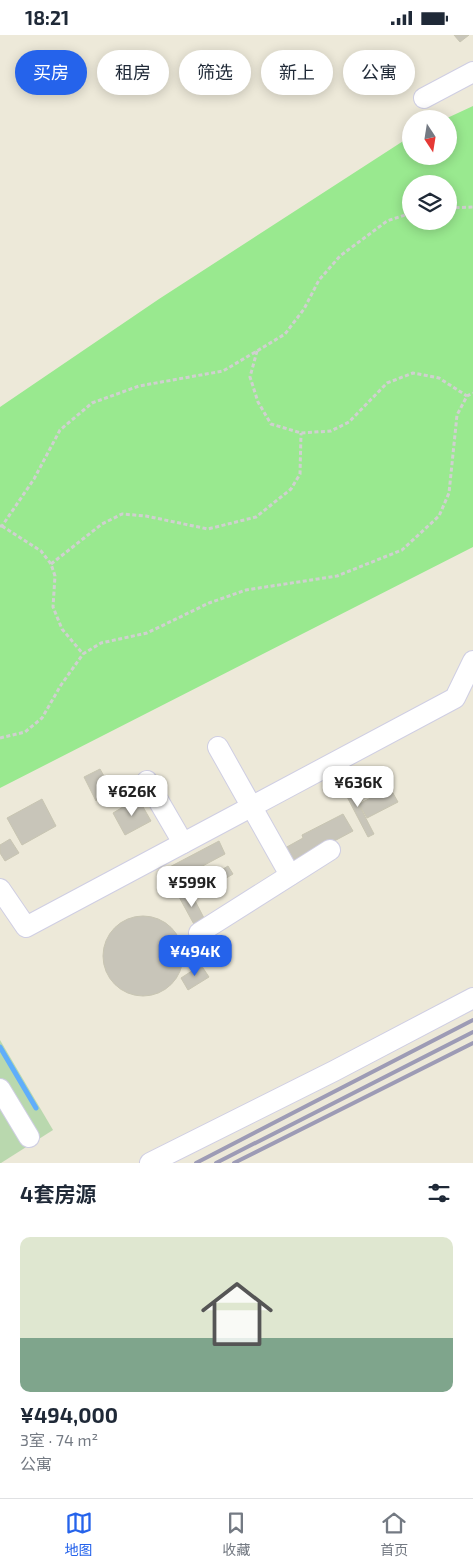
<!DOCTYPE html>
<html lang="zh">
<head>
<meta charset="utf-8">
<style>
  body { margin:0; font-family:"Exo 2","Noto Sans SC",sans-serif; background:#f6f6f7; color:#1f2937; height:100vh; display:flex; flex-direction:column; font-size:19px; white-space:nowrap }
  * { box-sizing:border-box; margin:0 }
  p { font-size:16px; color:#747a83 }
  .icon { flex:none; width:28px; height:28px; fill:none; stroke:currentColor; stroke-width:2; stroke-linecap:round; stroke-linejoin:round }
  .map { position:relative; height:1128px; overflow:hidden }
  .sheet { display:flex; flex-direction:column; background:#fff; flex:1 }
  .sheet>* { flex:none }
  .guide { position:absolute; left:15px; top:15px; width:444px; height:45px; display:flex; gap:10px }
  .needle { width:32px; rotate:168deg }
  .controls { position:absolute; left:402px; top:75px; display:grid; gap:10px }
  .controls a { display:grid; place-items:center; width:55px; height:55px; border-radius:50%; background:#fff; box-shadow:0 2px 12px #0003; font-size:25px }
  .price { position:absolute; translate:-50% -42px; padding:0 11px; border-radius:10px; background:#fff; color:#222; font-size:16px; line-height:32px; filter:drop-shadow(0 1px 2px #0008) }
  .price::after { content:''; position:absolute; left:50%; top:30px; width:15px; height:11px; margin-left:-8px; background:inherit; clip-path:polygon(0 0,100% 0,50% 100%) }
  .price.selected { background:#2563eb; color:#fff }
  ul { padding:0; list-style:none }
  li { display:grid; align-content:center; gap:10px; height:265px; padding:0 20px }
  li span { display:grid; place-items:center; height:155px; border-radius:10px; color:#555 }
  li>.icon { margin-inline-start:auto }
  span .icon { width:90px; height:90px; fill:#fffc; stroke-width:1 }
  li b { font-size:21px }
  h2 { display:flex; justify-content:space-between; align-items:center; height:60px; padding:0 20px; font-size:21px }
  .pill { padding:0 18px; border-radius:22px; background:#fff; box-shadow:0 2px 12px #0003; font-size:18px; line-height:45px }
  .pill.selected { background:#2563eb; color:#fff }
  .status { display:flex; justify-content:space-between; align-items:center; height:35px; padding:0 25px; background:#fff; direction:ltr }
  .status svg { height:14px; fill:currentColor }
  .menu { display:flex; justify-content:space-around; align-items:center; height:70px; border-top:1px solid #e0e1e3; background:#fff; font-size:14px; color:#747a83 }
  .menu a { display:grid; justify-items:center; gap:2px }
  .menu .selected { color:#2563eb }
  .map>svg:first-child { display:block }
  .green { fill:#99e98f; fill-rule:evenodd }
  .cemetery { fill:#b9d8ae }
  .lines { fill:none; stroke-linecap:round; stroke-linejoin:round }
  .stream { stroke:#60aefa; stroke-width:5 }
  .building { fill:#c8c5b9; stroke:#c8c5b2 }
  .minor-casing { stroke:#cfcee3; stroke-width:22 }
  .path { stroke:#d0d0d0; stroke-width:3; stroke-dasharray:4 2.5; stroke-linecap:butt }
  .minor { stroke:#fff; stroke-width:20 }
  .rail { stroke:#9d9bb5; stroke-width:4 }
</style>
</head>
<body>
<div class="status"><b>18:21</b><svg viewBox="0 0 49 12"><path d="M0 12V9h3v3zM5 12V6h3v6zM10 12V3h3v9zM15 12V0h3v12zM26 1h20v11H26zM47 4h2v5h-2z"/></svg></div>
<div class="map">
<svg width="473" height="1128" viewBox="0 0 473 1128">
  <rect width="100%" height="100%" fill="#ede9d9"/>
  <path class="green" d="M473 71V512L0 753V372L159 264 411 101V121H449V84H445ZM411 149H449V186H411Z"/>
  <path class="cemetery" d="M0 1005 53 1095 1 1128H0Z"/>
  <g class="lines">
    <path class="stream" d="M0 1012 36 1073"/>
  </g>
  <g class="building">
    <path d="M454 0H469L460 7Z"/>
    <path d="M100 734 113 757 96 766 84 742Z"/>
    <path d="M355 750 363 765 358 768 374 799 368 802 344 756Z"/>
    <path d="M390 753 398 767 367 783 359 769Z"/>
    <path d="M138 763 151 786 125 800 113 778Z"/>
    <path d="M42 764 56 791 22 810 7 783Z"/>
    <path d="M343 779 353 796 293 828 285 813 303 803 302 800Z"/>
    <path d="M10 804 19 818 5 826 0 818V810Z"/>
    <path d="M219 806 225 819 169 849 162 836Z"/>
    <path d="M228 831 233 839 223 845 218 837Z"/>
    <path d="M189 854 206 887 196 893 178 860Z"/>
    <circle cx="143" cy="921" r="40"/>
    <path d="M201 930 209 942 188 955 181 943Z"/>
  </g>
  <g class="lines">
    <g class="minor-casing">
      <g id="minor">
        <path d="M424 63 473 37"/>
        <path d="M218 712 290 840"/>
        <path d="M147 746 183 808"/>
        <path d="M0 854 26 892 455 663 473 626"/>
        <path d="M199 898 330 815"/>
        <path d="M0 1054 29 1102"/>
        <path d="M150 1128 334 1036 473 963"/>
      </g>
    </g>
    <g class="path">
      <path d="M449 173 473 172"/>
      <path d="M257 316 250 342 258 367 271 389 301 398 331 396 349 387 387 348 413 338 439 343 467 361"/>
      <path d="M0 491H2L34 444 60 395 92 368 139 351 223 336 257 316 285 299 304 274 319 245 340 221 387 186 411 178"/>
      <path d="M2 491 41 516 51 529 55 541 53 572 62 594 83 619"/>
      <path d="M51 529 102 489 122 479 146 481 208 494 256 482 291 454 300 439 301 398"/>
      <path d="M0 703 25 697 42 683 61 650 83 619 101 608 147 598 209 568 246 555 337 541 402 515 439 481 449 458 457 380 467 361 473 358"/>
    </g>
    <use href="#minor" class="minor"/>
    <g class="rail">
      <path d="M196 1128 473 985"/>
      <path d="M216 1128 473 997"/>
      <path d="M234 1128 473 1008"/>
    </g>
  </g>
</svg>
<div class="controls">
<a><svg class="needle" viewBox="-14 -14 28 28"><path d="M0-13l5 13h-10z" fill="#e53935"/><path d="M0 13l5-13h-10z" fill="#747a83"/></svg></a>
<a><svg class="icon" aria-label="layers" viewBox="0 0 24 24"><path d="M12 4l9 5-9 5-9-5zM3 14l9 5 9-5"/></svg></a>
</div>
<b class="price" style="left:358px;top:773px">¥636K</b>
<b class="price" style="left:132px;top:782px">¥626K</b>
<b class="price" style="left:192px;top:873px">¥599K</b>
<b class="price selected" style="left:195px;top:942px">¥494K</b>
<div class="guide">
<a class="pill selected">买房</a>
<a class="pill">租房</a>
<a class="pill">筛选</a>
<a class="pill">新上</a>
<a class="pill">公寓</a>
</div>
</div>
<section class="sheet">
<h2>4套房源<svg class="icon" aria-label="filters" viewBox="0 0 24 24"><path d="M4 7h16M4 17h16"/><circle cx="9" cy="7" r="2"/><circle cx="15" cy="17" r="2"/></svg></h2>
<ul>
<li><span style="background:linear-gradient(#dfe7d0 65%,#7fa58c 0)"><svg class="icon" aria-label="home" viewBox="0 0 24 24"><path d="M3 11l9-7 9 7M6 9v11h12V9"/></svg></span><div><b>¥494,000</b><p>3室 · 74 m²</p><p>公寓</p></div></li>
</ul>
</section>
<nav class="menu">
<a class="selected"><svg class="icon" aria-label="map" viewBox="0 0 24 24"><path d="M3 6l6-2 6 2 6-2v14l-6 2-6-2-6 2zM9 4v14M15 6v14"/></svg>地图</a>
<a><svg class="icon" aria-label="saved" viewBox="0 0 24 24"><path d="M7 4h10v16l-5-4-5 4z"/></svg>收藏</a>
<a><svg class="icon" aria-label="home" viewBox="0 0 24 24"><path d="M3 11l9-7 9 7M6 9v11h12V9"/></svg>首页</a>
</nav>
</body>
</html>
